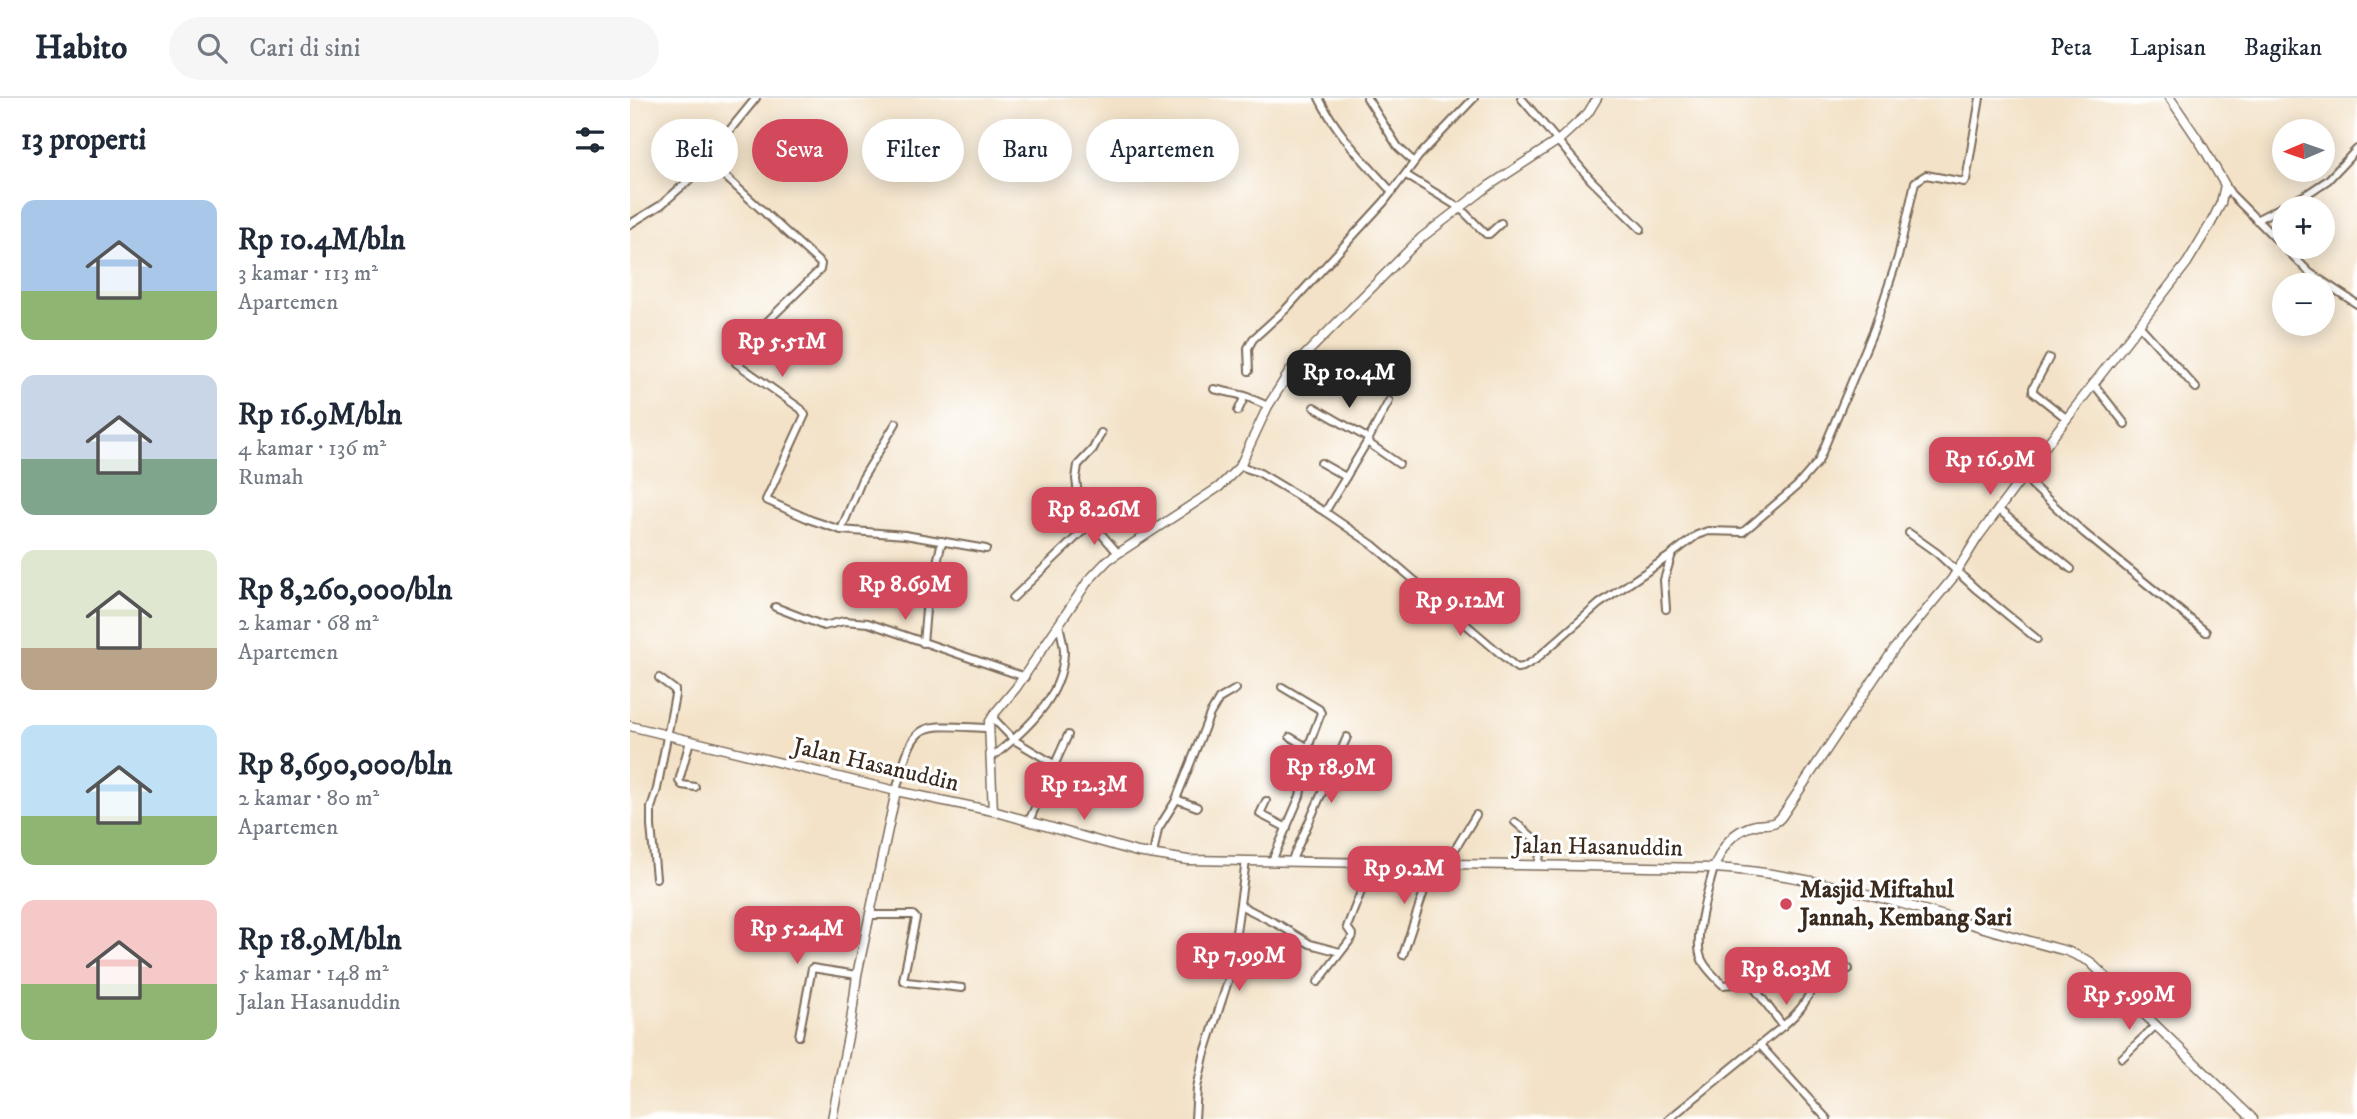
<!DOCTYPE html>
<html lang="id">
<head>
<meta charset="utf-8">
<style>
  body { margin:0; font-family:"IM FELL DW Pica",serif; background:#f6f6f7; color:#1f2937; height:100vh; display:flex; flex-direction:column; font-size:26px; white-space:nowrap }
  * { box-sizing:border-box; margin:0 }
  p { font-size:23px; color:#747a83 }
  .icon { flex:none; width:38px; height:38px; fill:none; stroke:currentColor; stroke-width:2; stroke-linecap:round; stroke-linejoin:round }
  .map { position:relative; flex:1; overflow:hidden }
  .sheet { display:flex; flex-direction:column; background:#fff; width:630px }
  .sheet>* { flex:none }
  .banner { position:absolute; left:21px; top:21px; width:665px; height:63px; display:flex; gap:14px }
  .needle { width:46px; rotate:268deg }
  .buttons { position:absolute; left:1642px; top:21px; display:grid; gap:14px }
  .buttons a { display:grid; place-items:center; width:63px; height:63px; border-radius:50%; background:#fff; box-shadow:0 4px 18px #0003; font-size:35px }
  .price { position:absolute; translate:-50% -60px; padding:0 16px; border-radius:14px; background:#d1495b; color:#fff; font-size:23px; line-height:46px; filter:drop-shadow(0 2px 4px #0008) }
  .price::after { content:''; position:absolute; left:50%; top:42px; width:21px; height:16px; margin-left:-10px; background:inherit; clip-path:polygon(0 0,100% 0,50% 100%) }
  .price.current { background:#222; color:#fff }
  ul { padding:0; list-style:none }
  li { display:flex; align-items:center; gap:21px; height:175px; padding:0 21px }
  li span { display:grid; place-items:center; flex:none; width:196px; height:140px; border-radius:14px; color:#555 }
  li>.icon { margin-inline-start:auto }
  span .icon { width:84px; height:84px; fill:#fffc; stroke-width:1 }
  li b { font-size:30px }
  h2 { display:flex; justify-content:space-between; align-items:center; height:84px; padding:0 21px; font-size:30px }
  .chip { padding:0 24px; border-radius:32px; background:#fff; box-shadow:0 4px 18px #0003; font-size:24px; line-height:63px }
  .chip.current { background:#d1495b; color:#fff }
  header { display:flex; align-items:center; gap:42px; box-sizing:border-box; height:98px; padding:0 35px; background:#fff; border-bottom:2px solid #e0e1e3 }
  header strong { font-size:33px }
  nav { display:flex; gap:38px; margin-inline-start:auto; font-size:24px }
  .search { width:490px; height:63px; background:#f6f6f7; display:flex; align-items:center; gap:18px; box-sizing:border-box; padding:0 24px; border-radius:38px; color:#747a83; font-size:26px }
  main { display:flex; flex:1; min-height:0 }
  .map>svg:first-child { display:block }
  .lines { fill:none; stroke-linecap:round; stroke-linejoin:round }
  .minor-casing { stroke:#7b6a59; stroke-width:10 }
  .tertiary-casing { stroke:#7b6a59; stroke-width:11 }
  .minor { stroke:#fff; stroke-width:6 }
  .tertiary { stroke:#fff; stroke-width:8 }
  .poi-dot { fill:#d1495b; stroke:#fff; stroke-width:2.5 }
  .labels { text-anchor:middle; dominant-baseline:central; stroke-width:6; stroke-linejoin:round; paint-order:stroke }
  .street-label { font-size:24px; fill:#3b2a1e; stroke:#fff }
  .poi-label { font-size:24px; font-weight:bold; fill:#3b2a1e; stroke:#fff; text-anchor:start }
</style>
</head>
<body>
<header>
<strong>Habito</strong>
<div class="search"><svg class="icon" aria-label="search" viewBox="0 0 24 24"><circle cx="10" cy="10" r="6"/><path d="M15 15l6 6"/></svg>Cari di sini</div>
<nav><a>Peta</a><a>Lapisan</a><a>Bagikan</a></nav>
</header>
<main>
<section class="sheet">
<h2>13 properti<svg class="icon" aria-label="filters" viewBox="0 0 24 24"><path d="M4 7h16M4 17h16"/><circle cx="9" cy="7" r="2"/><circle cx="15" cy="17" r="2"/></svg></h2>
<ul>
<li><span style="background:linear-gradient(#a9c7e8 65%,#8fb573 0)"><svg class="icon" aria-label="home" viewBox="0 0 24 24"><path d="M3 11l9-7 9 7M6 9v11h12V9"/></svg></span><div><b>Rp 10.4M/bln</b><p>3 kamar · 113 m²</p><p>Apartemen</p></div></li>
<li><span style="background:linear-gradient(#c9d6e8 60%,#7fa58c 0)"><svg class="icon" aria-label="home" viewBox="0 0 24 24"><path d="M3 11l9-7 9 7M6 9v11h12V9"/></svg></span><div><b>Rp 16.9M/bln</b><p>4 kamar · 136 m²</p><p>Rumah</p></div></li>
<li><span style="background:linear-gradient(#dfe7d0 70%,#b9a48a 0)"><svg class="icon" aria-label="home" viewBox="0 0 24 24"><path d="M3 11l9-7 9 7M6 9v11h12V9"/></svg></span><div><b>Rp 8,260,000/bln</b><p>2 kamar · 68 m²</p><p>Apartemen</p></div></li>
<li><span style="background:linear-gradient(#bfe0f5 65%,#8fb573 0)"><svg class="icon" aria-label="home" viewBox="0 0 24 24"><path d="M3 11l9-7 9 7M6 9v11h12V9"/></svg></span><div><b>Rp 8,690,000/bln</b><p>2 kamar · 80 m²</p><p>Apartemen</p></div></li>
<li><span style="background:linear-gradient(#f6c9c9 60%,#8fb573 0)"><svg class="icon" aria-label="home" viewBox="0 0 24 24"><path d="M3 11l9-7 9 7M6 9v11h12V9"/></svg></span><div><b>Rp 18.9M/bln</b><p>5 kamar · 148 m²</p><p>Jalan Hasanuddin</p></div></li>
</ul>
</section>
<div class="map">
<svg width="1727" height="1021" viewBox="0 0 1727 1021">
  <rect width="100%" height="100%" fill="#fff"/>
  <filter id="ink" filterUnits="userSpaceOnUse"><feTurbulence type="fractalNoise" baseFrequency=".0143" numOctaves="2"/><feDisplacementMap in="SourceGraphic" scale="14" xChannelSelector="R" yChannelSelector="G"/><feConvolveMatrix kernelMatrix="1 2 1 2 8 2 1 2 1" color-interpolation-filters="sRGB"/></filter>
  <filter id="wash" filterUnits="userSpaceOnUse"><feTurbulence type="fractalNoise" baseFrequency=".00686" numOctaves="4" result="noise"/><feDisplacementMap in="SourceGraphic" scale="28" xChannelSelector="R" yChannelSelector="G"/><feGaussianBlur stdDeviation="1.57" result="paint"/><feColorMatrix in="noise" values="0 0 0 0 0 0 0 0 0 0 0 0 0 0 0 0 0 1.4 0 .05"/><feComposite in="paint" operator="in"/></filter>
  <g filter="url(#wash)">
    <rect width="100%" height="100%" fill="#f3e2c7"/>
  </g>
  <g filter="url(#ink)">
    <g class="lines">
      <g class="minor-casing">
        <g id="minor">
          <path d="M689 0C707 36 735 64 762 94"/>
          <path d="M737 0 768 49 784 64"/>
          <path d="M891 0 961 82 1011 131"/>
          <path d="M77 62 191 166 190 172 103 257 106 265 171 311 175 317 136 402 181 422 211 432 275 437 356 451"/>
          <path d="M776 77 830 110 856 136H859L871 125"/>
          <path d="M1595 87 1601 96 1680 175 1727 206"/>
          <path d="M1626 122 1677 96 1698 82 1727 51"/>
          <path d="M0 126 31 107 59 82 126 0"/>
          <path d="M1509 227 1566 290"/>
          <path d="M1419 260 1403 290V294L1436 320"/>
          <path d="M619 273 618 250 623 241 656 211 754 104 789 58 844 0"/>
          <path d="M1463 285 1495 326"/>
          <path d="M584 291 615 298 638 308"/>
          <path d="M684 309 739 341"/>
          <path d="M608 313 615 298"/>
          <path d="M471 335 463 351 448 367 446 381 449 405 455 417 487 454"/>
          <path d="M737 344 769 366"/>
          <path d="M691 365 716 379"/>
          <path d="M610 368 630 375 695 414 743 447 887 570 893 569 905 562 969 506 1041 457"/>
          <path d="M1394 377 1403 388 1454 435 1576 534"/>
          <path d="M1369 412 1441 471"/>
          <path d="M695 414 737 344 759 303"/>
          <path d="M211 432 232 381 266 325"/>
          <path d="M1279 435 1307 455 1347 492 1407 541"/>
          <path d="M383 500 461 425"/>
          <path d="M145 509 194 528 214 523 238 525 395 579"/>
          <path d="M1036 511 1034 482 1042 456 1067 437 1078 433 1113 434 1167 388 1188 364 1244 231 1268 159 1285 84 1296 77 1334 84 1336 82 1350 0"/>
          <path d="M293 545 296 512 312 443"/>
          <path d="M362 619 384 642 424 666"/>
          <path d="M660 639 679 650"/>
          <path d="M60 643 49 683 52 687 65 689"/>
          <path d="M361 660C394 634 433 600 434 554 434 546 431 536 429 527"/>
          <path d="M266 693C285 620 286 627 358 630"/>
          <path d="M546 701 567 709"/>
          <path d="M636 703 630 716 657 730"/>
          <path d="M399 723 438 637"/>
          <path d="M885 724 912 747 908 767"/>
          <path d="M523 757 528 731 545 704 580 616 589 601 606 591"/>
          <path d="M642 763 670 698 680 644 691 615 689 611 652 589"/>
          <path d="M661 764 717 639"/>
          <path d="M816 766 846 717"/>
          <path d="M26 780 21 728V710L27 691 45 597V592L29 580"/>
          <path d="M610 807 651 828 680 846 710 854"/>
          <path d="M240 817H283L286 820 273 882 277 884 332 890"/>
          <path d="M773 857 803 766"/>
          <path d="M688 884 721 841 723 838 717 829 742 766"/>
          <path d="M1153 928C1162 920 1171 912 1176 902 1187 882 1193 869 1219 871"/>
          <path d="M169 938 182 870 227 877"/>
          <path d="M1130 947 1197 1021"/>
          <path d="M1492 960 1526 927"/>
          <path d="M565 1021 567 990 574 958 600 877 616 763"/>
          <path d="M1039 1021 1153 928 1122 887 1113 885 1093 887C1086 880 1076 871 1072 862 1062 842 1078 792 1084 770"/>
        </g>
      </g>
      <g class="tertiary-casing">
        <g id="tertiary">
          <path d="M0 628 266 693 363 713 507 754 558 762 1084 770C1209 777 1317 823 1437 853L1459 863 1623 1021"/>
          <path d="M363 713 359 625 365 615 386 590 458 483 478 462 589 389 610 368 638 308 662 270 791 140 860 87 929 42 958 15 967 0"/>
          <path d="M1084 770C1092 749 1102 732 1126 727 1137 725 1145 728 1152 718L1264 551 1322 481 1348 439 1414 350 1557 165 1581 125 1591 105 1595 87 1573 49 1540 0"/>
          <path d="M202 1021 221 923 227 877 266 693"/>
        </g>
      </g>
      <use href="#minor" class="minor"/>
      <use href="#tertiary" class="tertiary"/>
    </g>
  </g>
  <circle class="poi-dot" cx="1156" cy="806" r="7"/>
  <g class="labels">
    <g class="street-label">
      <text transform="translate(246 667) rotate(13)">Jalan Hasanuddin</text>
      <text transform="translate(968 749) rotate(1)">Jalan Hasanuddin</text>
    </g>
    <g class="poi-label">
      <text x="1170" y="792">Masjid Miftahul<tspan x="1170" dy="28">Jannah, Kembang Sari</tspan></text>
    </g>
  </g>
</svg>
<div class="buttons">
<a><svg class="needle" viewBox="-14 -14 28 28"><path d="M0-13l5 13h-10z" fill="#e53935"/><path d="M0 13l5-13h-10z" fill="#747a83"/></svg></a>
<a>+</a>
<a>−</a>
</div>
<b class="price" style="left:152px;top:281px">Rp 5.51M</b>
<b class="price current" style="left:719px;top:312px">Rp 10.4M</b>
<b class="price" style="left:1360px;top:399px">Rp 16.9M</b>
<b class="price" style="left:464px;top:449px">Rp 8.26M</b>
<b class="price" style="left:275px;top:524px">Rp 8.69M</b>
<b class="price" style="left:830px;top:540px">Rp 9.12M</b>
<b class="price" style="left:701px;top:707px">Rp 18.9M</b>
<b class="price" style="left:454px;top:724px">Rp 12.3M</b>
<b class="price" style="left:774px;top:808px">Rp 9.2M</b>
<b class="price" style="left:167px;top:868px">Rp 5.24M</b>
<b class="price" style="left:609px;top:895px">Rp 7.99M</b>
<b class="price" style="left:1156px;top:909px">Rp 8.03M</b>
<b class="price" style="left:1499px;top:934px">Rp 5.99M</b>
<div class="banner">
<a class="chip">Beli</a>
<a class="chip current">Sewa</a>
<a class="chip">Filter</a>
<a class="chip">Baru</a>
<a class="chip">Apartemen</a>
</div>
</div>
</main>
</body>
</html>
